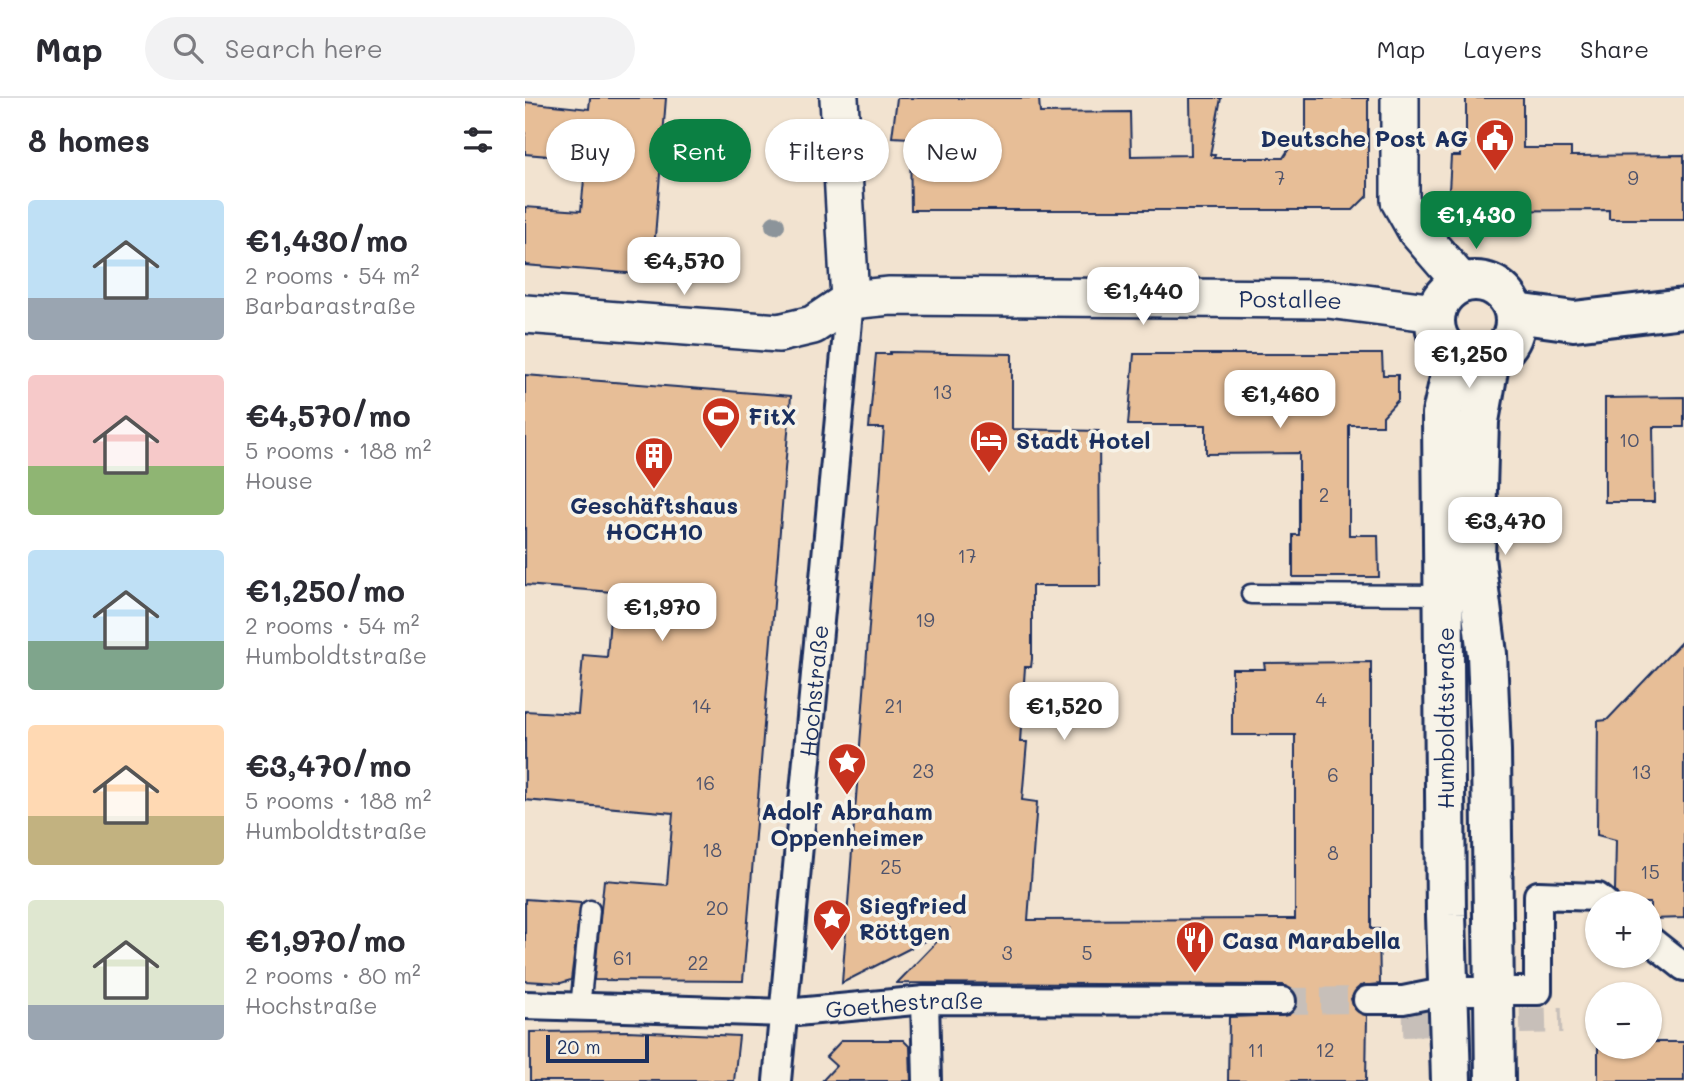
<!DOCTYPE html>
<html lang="en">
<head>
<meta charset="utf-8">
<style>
  body { margin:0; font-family:Mali,sans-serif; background:#f2f2f3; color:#2b2b33; height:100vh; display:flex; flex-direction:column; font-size:26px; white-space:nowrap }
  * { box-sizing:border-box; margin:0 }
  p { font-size:23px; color:#7c7c81 }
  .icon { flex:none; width:38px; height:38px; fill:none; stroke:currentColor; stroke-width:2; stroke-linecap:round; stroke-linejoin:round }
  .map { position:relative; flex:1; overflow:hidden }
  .sheet { display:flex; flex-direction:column; background:#fff; width:525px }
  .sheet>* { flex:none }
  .guide { position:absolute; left:21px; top:21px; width:665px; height:63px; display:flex; gap:14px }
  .controls { position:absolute; left:1060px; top:793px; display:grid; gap:14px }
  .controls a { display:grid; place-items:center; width:77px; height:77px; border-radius:50%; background:#fff; box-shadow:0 2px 5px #0004; font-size:35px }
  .scale { position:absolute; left:21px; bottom:18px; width:103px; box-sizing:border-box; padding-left:7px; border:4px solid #1b2f5e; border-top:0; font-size:19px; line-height:24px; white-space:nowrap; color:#1b2f5e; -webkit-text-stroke:5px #f7f3e8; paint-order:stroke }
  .price { position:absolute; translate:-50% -60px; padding:0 16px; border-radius:14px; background:#fff; color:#222; font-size:23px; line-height:46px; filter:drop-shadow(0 2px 4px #0008) }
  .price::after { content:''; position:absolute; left:50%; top:42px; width:21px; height:16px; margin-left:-10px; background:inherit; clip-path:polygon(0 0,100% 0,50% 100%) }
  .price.selected { background:#0b8043; color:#fff }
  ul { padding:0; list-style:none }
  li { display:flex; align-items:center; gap:21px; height:175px; padding:0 28px }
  li span { display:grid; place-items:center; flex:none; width:196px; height:140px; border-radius:7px; color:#555 }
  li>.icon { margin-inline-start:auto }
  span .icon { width:84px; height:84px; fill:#fffc; stroke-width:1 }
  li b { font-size:30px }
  h2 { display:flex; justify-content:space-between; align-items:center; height:84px; padding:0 28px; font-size:30px }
  .tag { padding:0 24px; border-radius:32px; background:#fff; box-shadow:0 2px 5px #0004; font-size:24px; line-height:63px }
  .tag.selected { background:#0b8043; color:#fff }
  header { display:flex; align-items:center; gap:42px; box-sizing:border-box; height:98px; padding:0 35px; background:#fff; border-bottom:2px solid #e1e1e2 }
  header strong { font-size:33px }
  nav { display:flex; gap:38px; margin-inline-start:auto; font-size:24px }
  .search { width:490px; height:63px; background:#f2f2f3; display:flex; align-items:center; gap:18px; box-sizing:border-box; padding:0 24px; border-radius:38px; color:#7c7c81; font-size:26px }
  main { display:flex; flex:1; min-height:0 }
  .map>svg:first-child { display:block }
  .building { fill:#e7be97; stroke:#1b2f5e; stroke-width:2 }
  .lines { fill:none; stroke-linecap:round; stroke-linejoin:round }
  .pedestrian-tunnel { stroke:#c7bfb9; stroke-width:26; stroke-dasharray:26 13; stroke-linecap:butt }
  .service-casing { stroke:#1b2f5e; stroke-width:23 }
  .pedestrian-casing { stroke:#1b2f5e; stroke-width:32 }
  .minor-casing { stroke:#1b2f5e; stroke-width:42 }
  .tertiary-casing { stroke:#1b2f5e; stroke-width:44 }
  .secondary-casing { stroke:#1b2f5e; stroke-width:44 }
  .service { stroke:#f7f3e8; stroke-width:18 }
  .pedestrian { stroke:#f7f3e8; stroke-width:26 }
  .minor { stroke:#f7f3e8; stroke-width:37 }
  .tertiary { stroke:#f7f3e8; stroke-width:38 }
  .secondary { stroke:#f7f3e8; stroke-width:38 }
  .tree { fill:#8c949a }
  .labels { text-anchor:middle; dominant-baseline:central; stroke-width:7; stroke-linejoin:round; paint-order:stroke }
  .number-label { font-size:19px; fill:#4e536c }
  .poi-label { font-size:23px; font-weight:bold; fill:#1b2f5e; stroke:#f7f3e8; text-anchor:start }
  .street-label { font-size:23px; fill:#1b2f5e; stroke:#f7f3e8 }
</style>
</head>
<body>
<header>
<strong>Map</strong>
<div class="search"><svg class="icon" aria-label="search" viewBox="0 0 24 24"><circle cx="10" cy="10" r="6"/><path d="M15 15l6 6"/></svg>Search here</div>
<nav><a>Map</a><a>Layers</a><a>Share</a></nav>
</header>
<main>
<section class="sheet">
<h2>8 homes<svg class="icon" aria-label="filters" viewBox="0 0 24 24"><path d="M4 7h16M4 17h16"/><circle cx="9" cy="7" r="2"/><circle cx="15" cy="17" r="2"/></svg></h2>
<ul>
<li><span style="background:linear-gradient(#bfe0f5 70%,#9aa5b1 0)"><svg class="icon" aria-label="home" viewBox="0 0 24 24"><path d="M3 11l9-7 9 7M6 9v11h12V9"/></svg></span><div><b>€1,430/mo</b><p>2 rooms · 54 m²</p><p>Barbarastraße</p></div></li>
<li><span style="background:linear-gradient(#f6c9c9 65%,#8fb573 0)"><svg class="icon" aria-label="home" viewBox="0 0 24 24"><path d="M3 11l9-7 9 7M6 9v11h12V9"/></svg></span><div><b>€4,570/mo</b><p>5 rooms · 188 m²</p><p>House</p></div></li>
<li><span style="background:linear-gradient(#bfe0f5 65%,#7fa58c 0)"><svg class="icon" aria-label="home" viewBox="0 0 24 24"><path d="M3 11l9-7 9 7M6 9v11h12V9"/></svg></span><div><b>€1,250/mo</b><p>2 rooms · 54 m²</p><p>Humboldtstraße</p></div></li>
<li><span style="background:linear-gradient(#ffd9b3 65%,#c2b280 0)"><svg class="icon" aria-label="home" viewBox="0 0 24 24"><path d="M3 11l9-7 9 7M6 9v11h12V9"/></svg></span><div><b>€3,470/mo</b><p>5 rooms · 188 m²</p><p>Humboldtstraße</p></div></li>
<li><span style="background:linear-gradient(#dfe7d0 75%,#9aa5b1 0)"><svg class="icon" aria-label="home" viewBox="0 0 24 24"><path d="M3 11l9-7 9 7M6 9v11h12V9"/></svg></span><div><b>€1,970/mo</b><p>2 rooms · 80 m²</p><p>Hochstraße</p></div></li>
</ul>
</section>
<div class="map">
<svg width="1159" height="983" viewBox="0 0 1159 983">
  <rect width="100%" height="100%" fill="#f2e3d0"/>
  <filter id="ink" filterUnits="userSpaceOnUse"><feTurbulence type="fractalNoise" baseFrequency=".0143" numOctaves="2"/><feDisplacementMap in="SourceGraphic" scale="14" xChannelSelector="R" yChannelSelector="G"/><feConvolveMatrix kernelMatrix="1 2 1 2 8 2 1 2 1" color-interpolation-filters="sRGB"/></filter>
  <g filter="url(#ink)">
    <g class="building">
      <path d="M65 0H141L127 177 0 167V109L56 113 61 61 0 56V4L64 11Z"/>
      <path d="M372 0H514L515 15 605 14 606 58 666 57 665 0H696L685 57H690L689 60H758L767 46 781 39V0H843V97L828 112H386L385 40 367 39Z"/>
      <path d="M941 0H998V50H1046V58L1159 57V121H1084V112L935 113 939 93H924L926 58H935V50H941Z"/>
      <path d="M365 254 487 256V331L574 333 575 488H507V561L506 569H500L495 644H502L497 702 512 704 503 822 770 821V637H707V571H740L739 565 846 564V831H854L855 886 835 888 826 901 829 910 842 918 841 983H703L704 919 764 917 773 902 770 895 758 887 372 885 425 830 317 885 359 330H344L351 256H365Z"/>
      <path d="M609 256H857L858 277H873V302L858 318V327H824V437H853L854 479H768V437H774V355L681 356V327H603Z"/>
      <path d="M0 277 266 298 218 883 69 882 79 782 142 787 148 715 0 702V613L53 616 58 557 82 559 87 494 0 487Z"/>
      <path d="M1159 299V329H1128L1129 404H1080V300Z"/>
      <path d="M1159 541V820L1125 821V805H1095L1090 793 1091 742 1072 737 1073 623 1082 622Z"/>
      <path d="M0 801 56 805 46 882 36 885 0 883Z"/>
      <path d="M102 933 214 938 209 983H5V934Z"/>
      <path d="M317 942H378L385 949 386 983H297L311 968 301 959Z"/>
      <path d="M1125 944H1159V983H1073V948H1125Z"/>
    </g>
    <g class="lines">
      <g class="pedestrian-tunnel">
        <path d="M757 903 842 902"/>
        <path d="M878 926 1037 922"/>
      </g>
      <g class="service-casing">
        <g id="service">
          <path d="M726 496 919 497"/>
          <path d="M55 910 65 812"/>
        </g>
      </g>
      <g class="pedestrian-casing">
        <g id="pedestrian">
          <path d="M1125 842 1159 869"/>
          <path d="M400 902 402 983"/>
          <path d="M842 902H878L923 893H1013V797L1073 799 1080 805"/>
          <path id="s1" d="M0 907 261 915 400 902 757 903"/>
          <path id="s2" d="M252 983 325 202"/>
        </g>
      </g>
      <g class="minor-casing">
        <g id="minor">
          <path d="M314 0 325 202"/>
          <path d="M875 0V103L892 133 936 184"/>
          <path id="s3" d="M0 216 254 235 288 227 325 202 365 198 803 201 911 215"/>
        </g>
      </g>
      <g class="tertiary-casing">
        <path id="tertiary" d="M991 215 1049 223 1159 210"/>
      </g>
      <g class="secondary-casing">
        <g id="secondary">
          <circle cx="950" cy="223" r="40"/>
          <path d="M965 261 954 323 950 460 962 556 966 653 970 983"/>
          <path d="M926 983 921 817 917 316 930 258"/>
        </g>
      </g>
      <use href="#service" class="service"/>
      <use href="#pedestrian" class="pedestrian"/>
      <use href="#minor" class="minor"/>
      <use href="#tertiary" class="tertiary"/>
      <use href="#secondary" class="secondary"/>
    </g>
    <circle class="tree" cx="250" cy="127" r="10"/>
  </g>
  <defs>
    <g id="civic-pin" transform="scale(2.0125)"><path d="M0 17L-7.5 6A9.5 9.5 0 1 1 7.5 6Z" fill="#c8321e" stroke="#f7f3e8"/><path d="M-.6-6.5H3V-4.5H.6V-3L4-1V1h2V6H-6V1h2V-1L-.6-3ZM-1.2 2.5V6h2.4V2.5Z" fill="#fff"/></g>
    <g id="stadium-pin" transform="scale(2.0125)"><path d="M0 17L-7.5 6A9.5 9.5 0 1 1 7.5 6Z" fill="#c8321e" stroke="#f7f3e8"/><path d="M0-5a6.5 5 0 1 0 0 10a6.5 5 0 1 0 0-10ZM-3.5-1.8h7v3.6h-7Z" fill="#fff"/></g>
    <g id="hotel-pin" transform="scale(2.0125)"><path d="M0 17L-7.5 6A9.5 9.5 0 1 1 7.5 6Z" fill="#c8321e" stroke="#f7f3e8"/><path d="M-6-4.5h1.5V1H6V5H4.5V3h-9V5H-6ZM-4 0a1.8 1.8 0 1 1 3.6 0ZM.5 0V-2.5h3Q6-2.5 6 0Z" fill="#fff"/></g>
    <g id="building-pin" transform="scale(2.0125)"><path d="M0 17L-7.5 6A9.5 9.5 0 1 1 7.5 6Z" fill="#c8321e" stroke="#f7f3e8"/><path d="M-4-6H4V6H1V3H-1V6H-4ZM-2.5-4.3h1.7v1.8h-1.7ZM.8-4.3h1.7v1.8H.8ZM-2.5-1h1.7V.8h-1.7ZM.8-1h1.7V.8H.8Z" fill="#fff"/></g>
    <g id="sight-pin" transform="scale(2.0125)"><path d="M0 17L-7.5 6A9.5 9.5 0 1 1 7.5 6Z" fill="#c8321e" stroke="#f7f3e8"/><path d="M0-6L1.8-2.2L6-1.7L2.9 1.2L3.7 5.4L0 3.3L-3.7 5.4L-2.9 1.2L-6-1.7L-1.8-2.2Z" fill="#fff"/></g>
    <g id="restaurant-pin" transform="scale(2.0125)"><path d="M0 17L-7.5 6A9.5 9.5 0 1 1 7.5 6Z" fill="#c8321e" stroke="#f7f3e8"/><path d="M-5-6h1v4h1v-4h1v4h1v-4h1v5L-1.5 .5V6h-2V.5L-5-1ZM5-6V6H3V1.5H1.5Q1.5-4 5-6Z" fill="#fff"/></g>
  </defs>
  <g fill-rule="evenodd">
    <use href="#civic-pin" x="970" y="40"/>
    <use href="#stadium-pin" x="196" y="318"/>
    <use href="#hotel-pin" x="464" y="342"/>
    <use href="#building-pin" x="129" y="358"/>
    <use href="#sight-pin" x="322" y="664"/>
    <use href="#sight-pin" x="307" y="820"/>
    <use href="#restaurant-pin" x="670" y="842"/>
  </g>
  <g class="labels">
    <g class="number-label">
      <text x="755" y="79">7</text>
      <text x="1108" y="79">9</text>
      <text x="417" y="293">13</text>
      <text x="1104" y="341">10</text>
      <text x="799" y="396">2</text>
      <text x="442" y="457">17</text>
      <text x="400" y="521">19</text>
      <text x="796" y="601">4</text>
      <text x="176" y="607">14</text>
      <text x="369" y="607">21</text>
      <text x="398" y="672">23</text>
      <text x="1116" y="673">13</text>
      <text x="808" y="676">6</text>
      <text x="180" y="684">16</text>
      <text x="187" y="751">18</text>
      <text x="808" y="754">8</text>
      <text x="366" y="768">25</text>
      <text x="1125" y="773">15</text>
      <text x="192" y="809">20</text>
      <text x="482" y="854">3</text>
      <text x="562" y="854">5</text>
      <text x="98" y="859">61</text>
      <text x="173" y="864">22</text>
      <text x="731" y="951">11</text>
      <text x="800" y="951">12</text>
    </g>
    <g class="poi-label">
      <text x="943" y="40" text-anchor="end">Deutsche Post AG</text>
      <text x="223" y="318">FitX</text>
      <text x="491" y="342">Stadt Hotel</text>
      <text x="129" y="407" text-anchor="middle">Geschäftshaus<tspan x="129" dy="26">HOCH10</tspan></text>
      <text x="322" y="713" text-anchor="middle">Adolf Abraham<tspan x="322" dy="26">Oppenheimer</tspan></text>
      <text x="334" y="807">Siegfried<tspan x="334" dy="26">Röttgen</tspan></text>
      <text x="697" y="842">Casa Marabella</text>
    </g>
    <g class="street-label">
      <text stroke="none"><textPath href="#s3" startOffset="775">Postallee</textPath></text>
      <text stroke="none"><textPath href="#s2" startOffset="392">Hochstraße</textPath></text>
      <text transform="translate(920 620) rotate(-90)">Humboldtstraße</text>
      <text stroke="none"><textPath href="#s1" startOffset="380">Goethestraße</textPath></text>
    </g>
  </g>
</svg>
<div class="controls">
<a>+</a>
<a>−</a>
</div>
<div class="scale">20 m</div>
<b class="price selected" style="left:951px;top:153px">€1,430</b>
<b class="price" style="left:159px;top:199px">€4,570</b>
<b class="price" style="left:618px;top:229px">€1,440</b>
<b class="price" style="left:944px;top:292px">€1,250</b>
<b class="price" style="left:755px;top:332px">€1,460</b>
<b class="price" style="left:980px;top:459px">€3,470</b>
<b class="price" style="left:137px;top:545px">€1,970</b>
<b class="price" style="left:539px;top:644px">€1,520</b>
<div class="guide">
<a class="tag">Buy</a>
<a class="tag selected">Rent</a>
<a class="tag">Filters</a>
<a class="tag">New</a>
</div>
</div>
</main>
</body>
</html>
